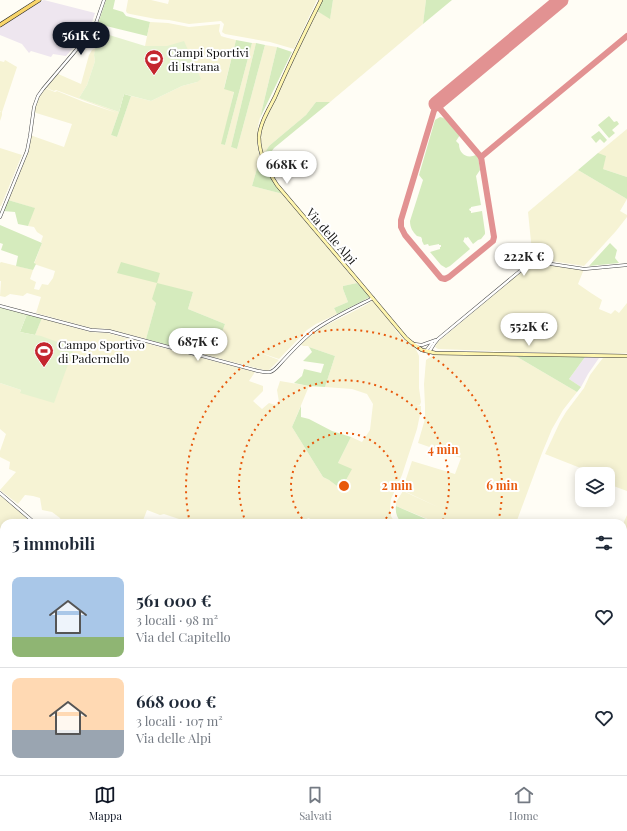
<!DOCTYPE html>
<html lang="it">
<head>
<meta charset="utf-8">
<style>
  body { margin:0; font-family:"Playfair Display",serif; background:#f2f2f3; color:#1f2937; height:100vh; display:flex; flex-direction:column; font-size:15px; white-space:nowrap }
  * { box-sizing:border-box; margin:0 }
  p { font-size:13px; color:#747a83 }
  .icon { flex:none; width:22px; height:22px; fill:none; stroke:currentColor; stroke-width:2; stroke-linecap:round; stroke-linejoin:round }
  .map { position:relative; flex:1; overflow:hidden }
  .panel { position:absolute; left:0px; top:519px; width:627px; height:256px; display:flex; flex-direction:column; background:#fff; border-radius:12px 12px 0 0; box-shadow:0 2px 10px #0003 }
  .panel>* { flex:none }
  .tools { position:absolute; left:575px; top:467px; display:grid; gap:8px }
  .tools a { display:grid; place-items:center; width:40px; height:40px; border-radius:8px; background:#fff; box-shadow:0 2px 10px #0003; font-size:20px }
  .price { position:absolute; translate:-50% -34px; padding:0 9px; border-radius:14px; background:#fff; color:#222; font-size:13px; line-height:26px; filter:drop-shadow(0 1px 2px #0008) }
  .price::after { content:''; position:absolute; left:50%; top:24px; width:12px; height:9px; margin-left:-6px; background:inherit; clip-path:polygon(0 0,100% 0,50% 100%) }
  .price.on { background:#111827; color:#fff }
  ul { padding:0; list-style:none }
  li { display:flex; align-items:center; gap:12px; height:100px; padding:0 12px }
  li+li { border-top:1px solid #e0e1e3 }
  li span { display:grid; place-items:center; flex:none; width:112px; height:80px; border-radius:8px; color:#555 }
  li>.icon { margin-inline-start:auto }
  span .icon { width:48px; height:48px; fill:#fffc; stroke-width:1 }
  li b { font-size:17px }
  h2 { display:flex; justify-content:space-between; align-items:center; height:48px; padding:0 12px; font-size:17px }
  .tabs { display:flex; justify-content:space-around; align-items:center; height:56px; border-top:1px solid #e0e1e3; background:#fff; font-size:11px; color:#747a83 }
  .tabs a { display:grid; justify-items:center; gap:2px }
  .tabs .on { color:#111827 }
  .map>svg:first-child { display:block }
  .industrial { fill:#eee6ef }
  .farmland { fill:#f6f3d4 }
  .green { fill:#d5ebbd }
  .pitch { fill:#e6f2cf }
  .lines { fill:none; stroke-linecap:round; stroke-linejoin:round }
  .taxiway { stroke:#e29292; stroke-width:6 }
  .runway { stroke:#e29292; stroke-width:15 }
  .tertiary-casing { stroke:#444; stroke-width:3.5 }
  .secondary-casing { stroke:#333; stroke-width:4 }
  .primary-casing { stroke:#222; stroke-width:4.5 }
  .tertiary { stroke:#fff; stroke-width:2.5 }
  .secondary { stroke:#fff6b0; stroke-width:3 }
  .primary { stroke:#f9d66b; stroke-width:3.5 }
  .ring { fill:none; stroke:#e8590c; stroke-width:2; stroke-dasharray:2 4 }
  .labels { text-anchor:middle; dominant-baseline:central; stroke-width:4; stroke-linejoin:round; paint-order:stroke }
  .poi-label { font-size:12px; fill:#111; stroke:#fff; text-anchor:start }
  .street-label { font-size:12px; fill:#111; stroke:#fff }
  .centre { fill:#e8590c; stroke:#fff; stroke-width:2 }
  .ring-label { font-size:12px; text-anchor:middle; font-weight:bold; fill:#e8590c; stroke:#fff; stroke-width:4; stroke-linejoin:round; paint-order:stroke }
</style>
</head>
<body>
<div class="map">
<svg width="627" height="775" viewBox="0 0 627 775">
  <rect width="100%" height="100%" fill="#fffdf5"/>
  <g class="industrial">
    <path d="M44 0 95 13 90 28 87 32 66 56 53 54 51 57 31 51 29 53 22 44 0 35V25L28 8Z"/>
    <path d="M585 357 599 358 588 374 581 387 569 379Z"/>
  </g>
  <g class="farmland">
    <path d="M128 0H151L168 4 169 0H317L294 49 270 42 225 34 222 32 224 24 221 21 189 24 169 20 156 19 130 14 127 13 126 11Z"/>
    <path d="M333 0H426L423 24 330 102H316L306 115 269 146 263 156 261 140 262 127 317 11 330 18Z"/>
    <path d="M150 22 168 23 189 27 220 24 219 31 221 36 224 37 236 40 224 88 234 91 222 144 225 145 252 43H256L231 147 237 149 265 45 277 47 258 126 257 144 260 158 252 186 283 194 357 283 343 286V289L348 302 334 308 337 314 316 324 307 330 279 359 258 352 279 360 268 371 175 347 180 333 187 328 220 338 225 324 188 309 193 292 156 303 146 339 108 329 91 328 36 313 41 297 27 293 23 296 10 294 5 297 0 296 1 281H0V263L1 262 33 270 30 279 36 282 34 289 39 290 42 284 48 285 53 278 55 271 34 264 42 243 41 242 43 236 37 232 34 227 28 226 34 208 8 200 25 159 30 145V135L64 147 72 124 33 112 40 94 45 88 55 92 57 91 84 102 117 113 56 90 54 91 44 87 56 73 81 84 89 55 92 50 96 48 94 55 95 61 87 85 79 98 119 112 111 135 117 137 131 96 151 101 182 86 197 82 167 46H145Z"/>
    <path d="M5 60 17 67 2 112V115L0 121V112L1 111H0V61L4 62Z"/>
    <path d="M627 129V177L603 169 598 153Z"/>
    <path d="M0 148 22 155 1 206H0Z"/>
    <path d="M578 170 627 199 620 211 627 215V217L616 231 584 266 545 260 533 261 528 212Z"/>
    <path d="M538 263 584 269 578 284 591 293 602 300 599 309 611 314 615 310 619 313 627 303V353L602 354 491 351 438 349 435 347 437 343 439 341 522 271 531 265Z"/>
    <path d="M371 300H372L388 319 397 332 405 341 415 347 419 356V388L421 402 420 405H416L421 406V410L417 429 402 475 391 499 390 509 391 516 395 523H363L359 521 358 523H321L308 518 304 523H184L185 522 182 520 164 514 160 515 147 510 142 523H62L60 518 52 512 42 510 40 498 33 496 25 495 18 504 0 490 16 472 9 469 10 462 0 457V451L6 434 0 429V383L21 390 20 392 74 348 35 335 42 318 90 332 107 333 255 372 249 381 263 386V391L253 401 262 409 269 403 275 405 279 402 277 390 280 381 309 386 292 427 323 477 329 480 341 489 338 463 351 437 362 442 370 430 373 404 367 394 352 389 325 387 335 356 309 347 308 346H303L300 344 310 334 319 329 364 306 372 301Z"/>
    <path d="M444 353 514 355 577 392 563 410 552 429 542 453 516 523H437L396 506V502L403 491 440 508 402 490 406 479 412 461 455 474 461 458 418 443 425 419V406L424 384 426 360 434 355Z"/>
    <path d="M627 357V491L608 484V474H589L583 469 545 454 560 422 566 412 584 388 590 375 599 363 603 358Z"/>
    <path d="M0 495 33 523H4V563L2 574 4 575V612L0 609Z"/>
    <path d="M627 515V657L623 654V524Z"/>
    <path d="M0 655H4V682L2 689 4 690V771H28V775H0Z"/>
    <path d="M627 667V719L623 717V674Z"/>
    <path d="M627 723V775H588L586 773 578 771H623V730Z"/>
    <path d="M32 771H43V773L49 774 50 771H72L85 775H32Z"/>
    <path d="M94 771H314L313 775H101V773Z"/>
    <path d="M471 771H558L557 775H471Z"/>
  </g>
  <g class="green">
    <path d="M106 0H115L113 9 123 12 126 16 150 22 147 36 98 24Z"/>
    <path d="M322 0H333L330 19 317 11Z"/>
    <path d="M426 0H452L423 24Z"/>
    <path d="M236 40 252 43 225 145 221 144 234 92 224 89Z"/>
    <path d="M256 43 265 45 237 149 231 147Z"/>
    <path d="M277 47 292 52 260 118Z"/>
    <path d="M124 94 131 96 117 137 111 135 119 112Z"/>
    <path d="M316 102H330L274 148 265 161 263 156 269 146 306 115Z"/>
    <path d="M609 116 614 122 617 121 619 124 612 130 615 133 609 138 598 125Z"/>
    <path d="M440 117C448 118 454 129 460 135L456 141 459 144C459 154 467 159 476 155L478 157 480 170 476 176 481 205 471 207V208L469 209 470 211H471V213L482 211 485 232V234L481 239 478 240 473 244 468 237 466 238 465 237 464 239V240L463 241 470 249 450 266 446 268 441 265 430 252 440 249V247H441V245H439V244L429 246 428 244 424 245 422 241V239L421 237 417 236C413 232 410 228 410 221L423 180 419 175 435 120Z"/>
    <path d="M599 131 607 140 604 143 600 139 596 143 591 137Z"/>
    <path d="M598 153 606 156 603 169 627 177V199L578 170Z"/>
    <path d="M260 158 264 169 283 194 252 186Z"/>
    <path d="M8 200 35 208 28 226 18 224 15 212 3 211Z"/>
    <path d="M0 225 42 243 34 263 36 264 33 270 16 266 18 256 1 250 3 244 0 243Z"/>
    <path d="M610 243 617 250 615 258 619 263 589 266Z"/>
    <path d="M121 262 160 273 157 283 193 292 188 309 225 324 220 338 187 328 180 333 175 347 146 339 156 303 152 299 157 283 117 273Z"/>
    <path d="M357 283 370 297 337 314 334 308 348 302 343 289V286Z"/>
    <path d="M27 314 42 318 35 335 20 332Z"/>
    <path d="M309 347 335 356 325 387 309 386 294 383 302 376 304 369 321 373 324 364 303 361 312 352Z"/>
    <path d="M514 355 585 357 569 379 581 387 577 392Z"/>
    <path d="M301 406V417L309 419 332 431 351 437 338 463 352 469 341 489 329 480 323 477 292 427Z"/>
    <path d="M396 506 433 522 437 523H401C397 517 395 512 396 506Z"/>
    <path d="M435 771H471V775H439L434 774Z"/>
  </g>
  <g class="pitch">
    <path d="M93 30 145 46H167L184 41 201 79 197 82 182 86 151 101 124 94 119 112 79 98 87 85 95 61 94 55 97 40 90 34Z"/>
    <path d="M0 306 27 314 20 332 41 336 74 348 54 403 20 393 21 390 0 383Z"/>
  </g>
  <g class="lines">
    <g class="taxiway">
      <path d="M436 104 401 220V227L405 235 441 278 445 279 449 277 493 241 494 237 481 157"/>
      <path d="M436 104 481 157 627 36"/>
    </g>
    <path class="runway" d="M436 104 561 0"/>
    <g class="tertiary-casing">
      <g id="tertiary">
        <path d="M0 217 27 151 30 136 34 107 38 96 43 89 88 36 95 26 104 0"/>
        <path d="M0 306 91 330 109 331 258 371C269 373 271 374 279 365 289 354 300 342 312 332 329 319 353 308 373 298"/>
        <path d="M414 344 422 345 436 340"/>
        <path d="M426 351 432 343"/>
        <path d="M429 352 434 344 438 339 520 271 532 264 538 262 584 269 627 265"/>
        <path d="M0 493 35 523"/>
        <path d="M0 644 4 643"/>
        <path d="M368 771 374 775"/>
        <path d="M31 775 32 771"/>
      </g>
    </g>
    <g class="secondary-casing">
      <path id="secondary" d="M321 0C305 32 289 64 275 97 269 109 260 123 259 137 259 155 268 171 277 185L360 283 406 338 412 343 422 350 435 353 627 356"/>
    </g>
    <g class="primary-casing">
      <path id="primary" d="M0 25 39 0"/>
    </g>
    <use href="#tertiary" class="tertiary"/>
    <use href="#secondary" class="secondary"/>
    <use href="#primary" class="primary"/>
  </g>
  <g class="ring">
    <path d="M306 523A53 53 0 1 1 382 523"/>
    <path d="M246 523A105 105 0 1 1 442 523"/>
    <path d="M190 523A158 158 0 1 1 498 523"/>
  </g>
  <defs>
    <g id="stadium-pin" transform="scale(1)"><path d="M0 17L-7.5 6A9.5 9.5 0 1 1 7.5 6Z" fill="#c4262e" stroke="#fff"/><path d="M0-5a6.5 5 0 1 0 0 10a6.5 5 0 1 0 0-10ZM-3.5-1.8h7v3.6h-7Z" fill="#fff"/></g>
  </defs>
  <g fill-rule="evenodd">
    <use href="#stadium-pin" x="154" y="59"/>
    <use href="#stadium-pin" x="44" y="351"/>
  </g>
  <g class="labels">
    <g class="poi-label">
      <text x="168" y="52">Campi Sportivi<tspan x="168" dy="14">di Istrana</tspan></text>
      <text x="58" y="344">Campo Sportivo<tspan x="58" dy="14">di Padernello</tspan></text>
    </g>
    <g class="street-label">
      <text transform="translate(332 236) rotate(49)">Via delle Alpi</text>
    </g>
  </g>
  <circle cx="344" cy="486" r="6" class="centre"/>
  <g class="ring-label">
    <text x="443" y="454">4 min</text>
    <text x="397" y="490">2 min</text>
    <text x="502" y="490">6 min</text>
  </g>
</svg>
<div class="tools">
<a><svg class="icon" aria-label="layers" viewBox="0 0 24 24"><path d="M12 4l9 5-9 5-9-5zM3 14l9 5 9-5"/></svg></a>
</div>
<b class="price on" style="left:81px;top:56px">561K €</b>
<b class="price" style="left:287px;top:185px">668K €</b>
<b class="price" style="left:524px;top:277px">222K €</b>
<b class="price" style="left:529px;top:347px">552K €</b>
<b class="price" style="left:198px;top:362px">687K €</b>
<section class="panel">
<h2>5 immobili<svg class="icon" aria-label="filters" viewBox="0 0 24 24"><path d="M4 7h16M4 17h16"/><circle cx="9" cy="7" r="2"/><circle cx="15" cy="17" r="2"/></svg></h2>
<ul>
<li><span style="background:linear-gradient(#a9c7e8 75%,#8fb573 0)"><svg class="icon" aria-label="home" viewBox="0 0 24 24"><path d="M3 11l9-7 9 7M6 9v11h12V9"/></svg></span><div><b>561 000 €</b><p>3 locali · 98 m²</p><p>Via del Capitello</p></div><svg class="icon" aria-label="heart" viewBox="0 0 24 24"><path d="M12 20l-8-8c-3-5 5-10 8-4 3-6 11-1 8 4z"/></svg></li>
<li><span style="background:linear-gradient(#ffd9b3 65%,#9aa5b1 0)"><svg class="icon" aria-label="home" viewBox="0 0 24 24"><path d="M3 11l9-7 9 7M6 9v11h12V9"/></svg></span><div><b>668 000 €</b><p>3 locali · 107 m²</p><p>Via delle Alpi</p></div><svg class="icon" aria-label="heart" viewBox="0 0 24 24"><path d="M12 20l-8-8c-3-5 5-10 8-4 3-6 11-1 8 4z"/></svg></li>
</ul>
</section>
</div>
<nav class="tabs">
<a class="on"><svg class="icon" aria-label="map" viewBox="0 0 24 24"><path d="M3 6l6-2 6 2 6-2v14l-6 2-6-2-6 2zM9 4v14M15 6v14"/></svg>Mappa</a>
<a><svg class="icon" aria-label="saved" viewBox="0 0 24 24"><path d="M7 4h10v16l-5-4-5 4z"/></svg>Salvati</a>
<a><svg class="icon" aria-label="home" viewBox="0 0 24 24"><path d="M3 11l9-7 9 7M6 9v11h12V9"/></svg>Home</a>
</nav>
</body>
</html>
